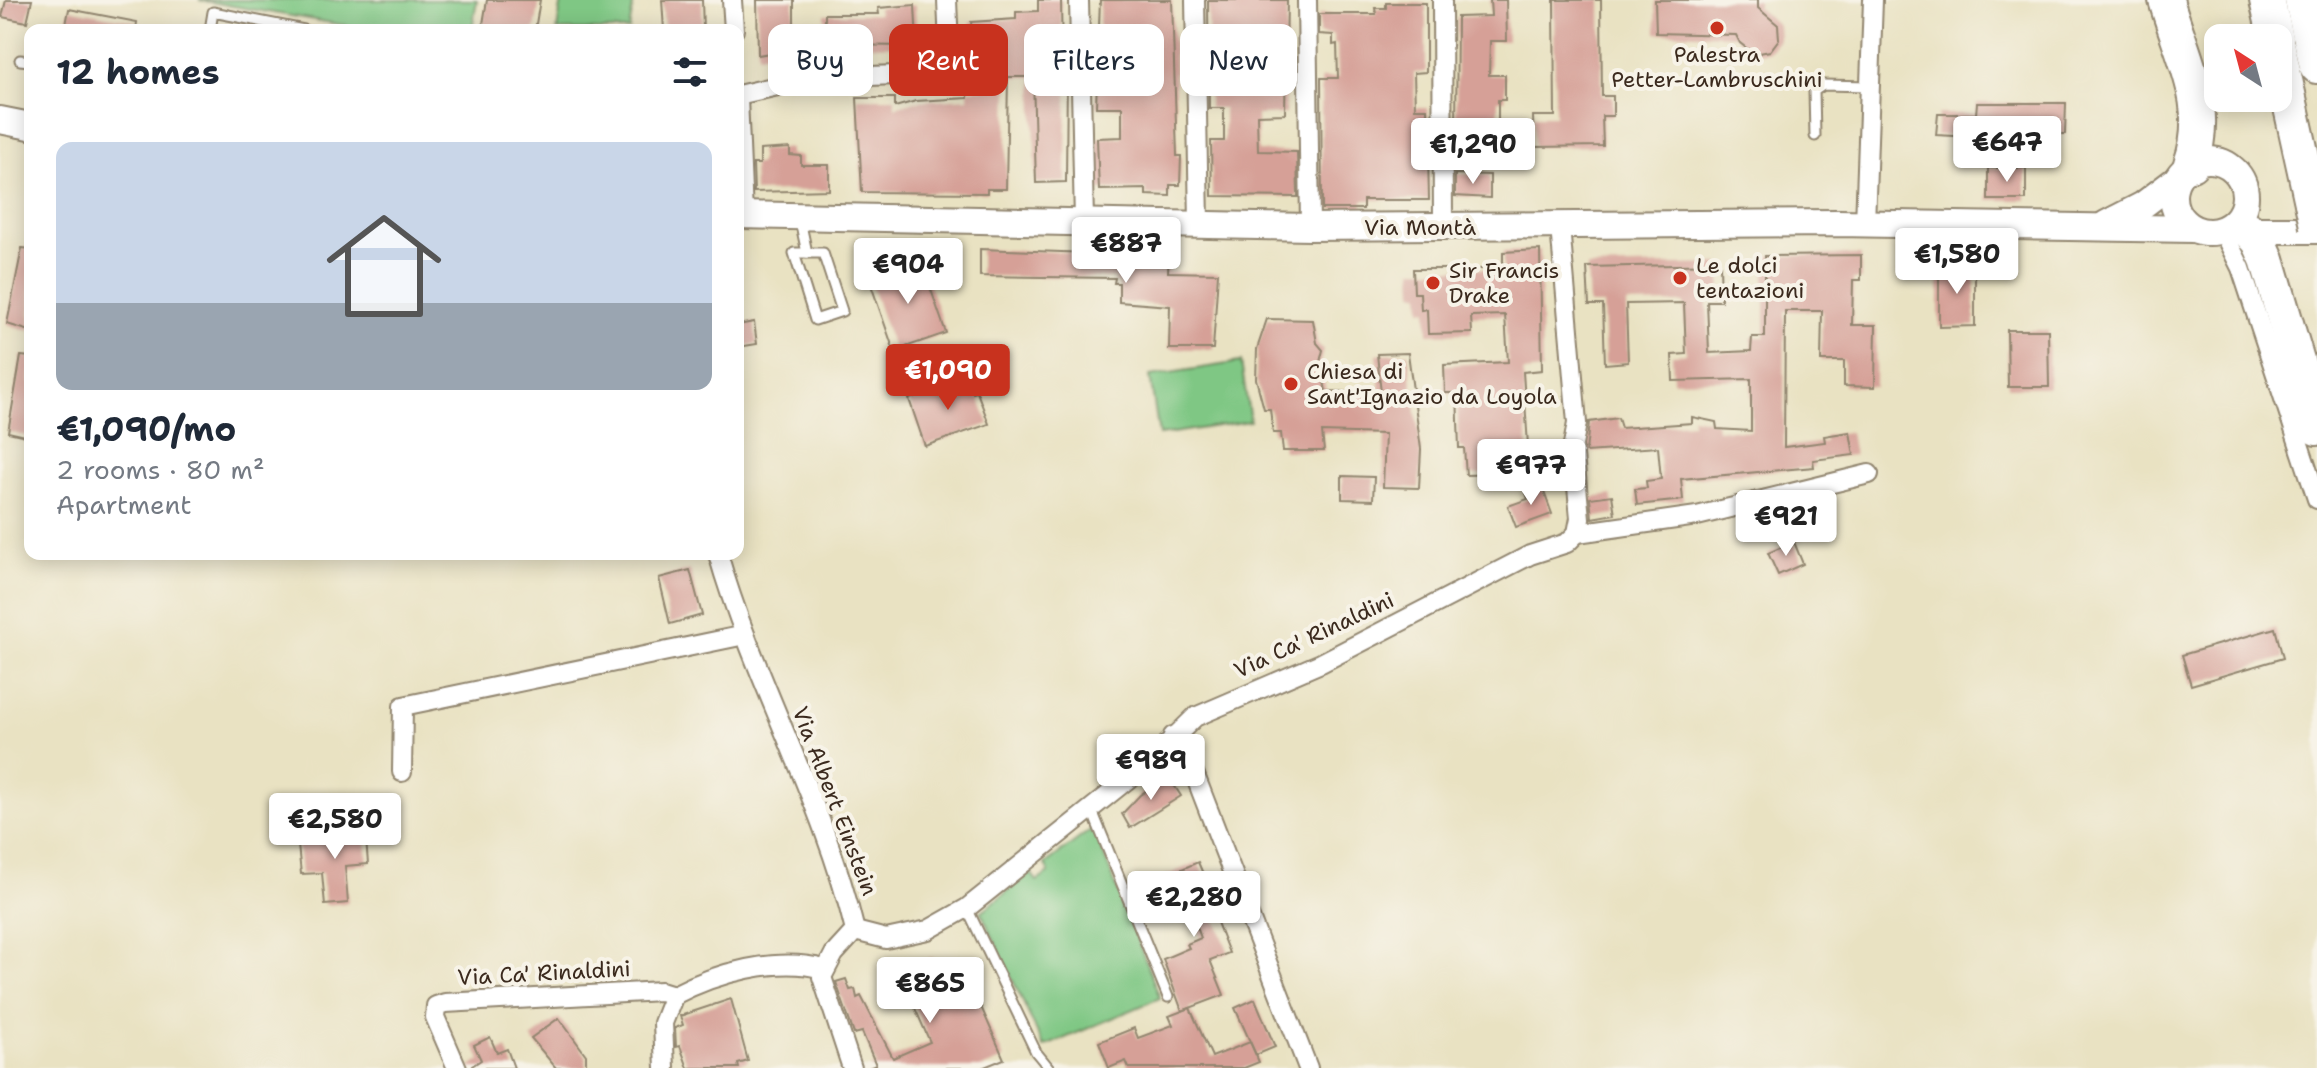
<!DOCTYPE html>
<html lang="en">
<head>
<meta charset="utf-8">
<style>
  body { margin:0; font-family:"Shantell Sans",sans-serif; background:#f6f6f7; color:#1f2937; height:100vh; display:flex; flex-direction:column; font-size:30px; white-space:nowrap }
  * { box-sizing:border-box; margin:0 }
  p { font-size:26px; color:#747a83 }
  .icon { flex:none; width:44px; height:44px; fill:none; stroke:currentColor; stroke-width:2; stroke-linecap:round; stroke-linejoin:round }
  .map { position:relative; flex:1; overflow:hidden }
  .drawer { position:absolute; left:24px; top:24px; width:720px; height:536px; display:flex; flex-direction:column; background:#fff; border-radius:16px; box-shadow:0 4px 20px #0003 }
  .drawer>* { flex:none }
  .guide { position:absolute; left:768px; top:24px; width:760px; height:72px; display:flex; gap:16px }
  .needle { width:52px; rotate:324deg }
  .tools { position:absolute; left:2204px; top:24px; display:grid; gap:16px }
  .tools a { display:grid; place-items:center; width:88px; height:88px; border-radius:16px; background:#fff; box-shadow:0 4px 20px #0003; font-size:40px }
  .price { position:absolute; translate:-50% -68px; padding:0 18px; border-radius:8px; background:#fff; color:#222; font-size:26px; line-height:52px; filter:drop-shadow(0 2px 4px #0008) }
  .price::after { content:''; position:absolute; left:50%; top:48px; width:24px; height:18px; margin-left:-12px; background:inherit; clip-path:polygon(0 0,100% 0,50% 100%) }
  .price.selected { background:#c8321e; color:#fff }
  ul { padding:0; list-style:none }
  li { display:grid; align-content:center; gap:16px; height:424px; padding:0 32px }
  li+li { border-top:2px solid #e0e1e3 }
  li span { display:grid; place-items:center; height:248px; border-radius:16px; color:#555 }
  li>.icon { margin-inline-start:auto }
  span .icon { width:144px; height:144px; fill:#fffc; stroke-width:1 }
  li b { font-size:34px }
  h2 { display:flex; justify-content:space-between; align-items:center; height:96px; padding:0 32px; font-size:34px }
  .tag { padding:0 28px; border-radius:16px; background:#fff; box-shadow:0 4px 20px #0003; font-size:28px; line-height:72px }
  .tag.selected { background:#c8321e; color:#fff }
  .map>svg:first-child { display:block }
  .green { fill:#7fc784; stroke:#5d7851; stroke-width:2 }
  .building { fill:#d6a097 }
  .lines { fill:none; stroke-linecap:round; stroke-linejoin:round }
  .lane-casing { stroke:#928670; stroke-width:13 }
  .street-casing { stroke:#928670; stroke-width:22 }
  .secondary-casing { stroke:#928670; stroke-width:30 }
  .highway-casing { stroke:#928670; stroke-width:38 }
  .lane { stroke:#fff; stroke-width:9 }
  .street { stroke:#fff; stroke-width:18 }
  .secondary { stroke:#fff; stroke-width:26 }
  .highway { stroke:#fff; stroke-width:34 }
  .highway-bridge-casing { stroke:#928670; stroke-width:38; stroke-linecap:butt }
  .highway-bridge { stroke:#fff; stroke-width:34 }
  .poi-dot { fill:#c8321e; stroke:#f7f3e8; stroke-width:3 }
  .labels { text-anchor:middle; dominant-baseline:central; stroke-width:8; stroke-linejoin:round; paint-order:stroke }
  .poi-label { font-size:22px; fill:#3b2a1e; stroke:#f7f3e8; text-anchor:start }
  .street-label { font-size:22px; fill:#3b2a1e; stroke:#f7f3e8 }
</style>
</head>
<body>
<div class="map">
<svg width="2317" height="1068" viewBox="0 0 2317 1068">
  <rect width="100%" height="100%" fill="#f7f3e8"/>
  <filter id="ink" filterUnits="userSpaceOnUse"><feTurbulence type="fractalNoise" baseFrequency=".0125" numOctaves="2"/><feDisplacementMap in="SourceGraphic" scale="16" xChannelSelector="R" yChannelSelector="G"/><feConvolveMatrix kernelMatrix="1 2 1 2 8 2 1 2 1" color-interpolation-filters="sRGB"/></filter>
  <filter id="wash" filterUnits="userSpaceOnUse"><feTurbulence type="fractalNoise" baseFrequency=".006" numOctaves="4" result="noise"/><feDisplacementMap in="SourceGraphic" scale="32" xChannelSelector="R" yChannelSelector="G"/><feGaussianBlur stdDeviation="1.8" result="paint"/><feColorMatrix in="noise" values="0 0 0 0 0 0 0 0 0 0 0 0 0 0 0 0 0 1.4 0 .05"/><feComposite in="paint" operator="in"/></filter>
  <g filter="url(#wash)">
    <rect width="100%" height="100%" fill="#e9e2c2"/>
    <g class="green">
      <path d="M199 0H477L472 30H372Z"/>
      <path d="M562 0H634L629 30H557Z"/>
      <path d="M1241 362 1250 421 1159 435 1150 376Z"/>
      <path d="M1093 828 1160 998 1044 1047 981 912 1031 873 1037 881 1049 873 1045 864Z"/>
    </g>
    <g id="blocks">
      <g class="building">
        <path d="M6 0H32L27 22 2 17Z"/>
        <path d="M487 0H540L535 30H482Z"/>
        <path d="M662 0H702L703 30H664Z"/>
        <path d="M757 0H794V49L758 55Z"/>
        <path d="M1038 0H1061L1062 61H1066L1067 72 1066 182 1036 183 1033 77H1008L1006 189H987V193L862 192 857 98H895V107L916 101 968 98V90L989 88 987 54 974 55 971 22 1016 19V12L1038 11Z"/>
        <path d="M1100 0H1172L1177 156H1181L1180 185H1170V196L1146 195V189L1099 190 1097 138 1122 137V107H1096Z"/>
        <path d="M1208 0H1287L1285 114 1257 115 1258 151 1297 152 1298 197 1212 196 1211 141H1224V108H1209Z"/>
        <path d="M1490 0H1506L1507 41H1490L1489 75H1505V100H1498V132L1456 133 1457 17 1491 16Z"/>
        <path d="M1554 0H1601L1602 96H1613V116H1602L1603 146 1534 147 1533 116H1555Z"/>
        <path d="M1655 0H1758V8L1778 25 1779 39 1770 51 1754 54 1740 43 1736 35 1656 33Z"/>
        <path d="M1386 3H1426V72L1414 73 1415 108H1427L1429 200H1363V209H1322L1321 78H1338L1337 44 1333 45V35L1319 34V14H1376L1375 8H1386Z"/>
        <path d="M915 5 917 46 825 45V14H879L878 8Z"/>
        <path d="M69 9 137 22 136 30H65Z"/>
        <path d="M1977 103H2066L2065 134H1994V138L1936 135 1938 114H1976Z"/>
        <path d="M790 148V155L801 156V165H829V190L754 192 753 164H760V150Z"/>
        <rect x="1988" y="168" width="38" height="32"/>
        <path d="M1455 174 1490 175V198L1455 196Z"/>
        <path d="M22 248 30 249V331L7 324Z"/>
        <path d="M980 249 1169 256 1168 272 1218 273 1213 349H1169L1170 306 1119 302V283H1114L1115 278 980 276Z"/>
        <path d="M1540 250 1542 370 1523 372 1529 460 1496 464 1497 474 1466 475 1464 448H1459L1457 393H1445L1444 365 1508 362 1505 315 1471 316 1472 333 1428 334 1427 309 1421 310 1420 293H1414L1413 269H1503V252Z"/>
        <path d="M1861 255V280H1853L1852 325H1876L1875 387 1844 386V361H1821L1822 311H1785L1784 447 1825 442 1824 436 1850 432 1854 455 1813 460 1814 467 1681 479 1683 500 1637 505 1635 489 1647 488 1646 481 1661 479 1658 447 1586 452 1589 422 1618 418 1621 428 1692 423V417L1716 422 1717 429 1751 431V379L1673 381 1672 355 1686 354 1684 303 1626 304 1628 362 1605 364 1603 305H1589L1587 267 1720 264 1721 301H1707L1709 353 1751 351 1752 337H1765V256Z"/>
        <path d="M921 261 946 333 894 351 869 279Z"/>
        <path d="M1975 266V326L1939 327V267Z"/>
        <path d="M1267 319 1313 320 1317 343 1323 350 1320 362 1326 391 1381 393 1377 354 1408 353 1421 449 1419 488 1383 487 1385 434 1322 432 1324 451H1283L1281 433H1273L1270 409H1264L1256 379 1257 349Z"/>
        <path d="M754 322 757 344 738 347V325Z"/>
        <path d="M2007 330H2048L2049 387H2008Z"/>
        <path d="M21 356 30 357V437L8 432Z"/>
        <path d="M968 378 973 393 977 392 989 424 925 446 909 399Z"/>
        <path d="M1342 476 1374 477 1373 500 1342 499Z"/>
        <path d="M1541 484 1552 514 1516 527 1508 506 1528 499 1525 490Z"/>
        <path d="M1612 495 1615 514 1592 518 1590 498Z"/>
        <path d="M1794 542 1803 564 1778 575 1768 553Z"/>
        <path d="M690 570 702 615 670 624 659 578Z"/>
        <path d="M2275 628 2283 658 2191 685 2182 655Z"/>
        <path d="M1168 776 1181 796 1130 828 1122 814 1140 795Z"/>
        <path d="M365 826 368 864 345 866 348 903 325 905 322 873 301 874 298 845 337 841 336 828Z"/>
        <path d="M1198 862 1212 895 1207 897 1229 953 1210 960 1224 995 1182 1011 1163 959 1189 948 1187 944 1201 938 1189 905 1171 913 1156 880Z"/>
        <path d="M932 957 956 1002 975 993 1004 1059 982 1068H869L876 1065 862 1032 854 1034 836 982 846 979 850 990 855 989 857 998 861 996 893 1058 930 1042 899 972Z"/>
        <path d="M731 999 748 1061 738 1064 739 1068H688L680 1046 676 1047 675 1028 683 1025 680 1016Z"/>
        <path d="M1255 999 1275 1047 1256 1055 1235 1008Z"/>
        <path d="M1190 1008 1212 1057 1250 1042 1259 1062 1244 1068H1129L1126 1061 1109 1068 1099 1042 1134 1028 1138 1038 1173 1025 1169 1016Z"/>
        <path d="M559 1018 586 1055V1068H556L531 1038Z"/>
        <path d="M490 1037 497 1053 507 1049 514 1068H469L481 1060 474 1045Z"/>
      </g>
    </g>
  </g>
  <g filter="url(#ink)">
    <use href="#blocks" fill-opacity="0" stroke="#928670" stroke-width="2"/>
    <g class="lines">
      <g class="lane-casing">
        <g id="lane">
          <path d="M210 30 213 12 304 30"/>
          <path d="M20 60 30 61"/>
          <path d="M1815 136 1814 91 1823 85 1870 86"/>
          <path d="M800 220 807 253"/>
          <path d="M794 253H823L842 311 815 320Z"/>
          <path d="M1091 808 1168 997"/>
          <path d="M967 908 1036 1052 1049 1068"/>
        </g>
      </g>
      <g class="street-casing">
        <g id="street">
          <path d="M732 0 734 30"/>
          <path d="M1079 0 1084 221"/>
          <path d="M1195 0 1199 224"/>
          <path d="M1307 0 1310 227"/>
          <path d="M1442 0 1443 227"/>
          <path d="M738 95 813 78 925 74 949 47 947 0"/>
          <path d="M738 98 743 215"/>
          <path d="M1865 224 1873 0"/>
          <path d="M2222 230 2241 268 2317 499"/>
          <path d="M1577 533 1697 516 1869 474"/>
          <path d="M718 554C755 683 824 801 855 931"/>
          <path d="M1173 736 1186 752 1308 1068"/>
          <path d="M402 772 403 706 745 635"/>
          <path d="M855 931 886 939 928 930 967 908 1147 764 1195 717 1321 663 1530 555 1567 543 1577 533 1580 518 1573 445 1577 423 1560 226"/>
          <path d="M457 1068 435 1017 436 1006 445 1003 661 991 674 995"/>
          <path d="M665 1068 663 1023 674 995C716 973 777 956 824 969"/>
          <path d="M852 1068 822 977 834 954 855 931"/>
        </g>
      </g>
      <g class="secondary-casing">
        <g id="secondary">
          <path d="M0 120 30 126"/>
          <circle cx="2209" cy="196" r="36"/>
          <path d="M738 215 1310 227 1838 223 2193 229"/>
          <path d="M2106 224 2143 205 2176 180"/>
          <path d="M2239 227 2249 230H2317"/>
        </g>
      </g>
      <g class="highway-casing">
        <g id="highway">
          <path d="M2166 0C2182 57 2212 105 2191 164"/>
          <path d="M2267 0 2276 38"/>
          <path d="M2302 0 2317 66"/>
          <path d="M2278 48 2312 203"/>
          <path d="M2249 230 2259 241 2267 259 2317 428"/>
        </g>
      </g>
      <use href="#lane" class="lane"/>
      <use href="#street" class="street"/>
      <use href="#secondary" class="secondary"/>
      <use href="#highway" class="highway"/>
      <g class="highway-bridge-casing">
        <path id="highway-bridge" d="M2312 203 2317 226"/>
      </g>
      <use href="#highway-bridge" class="highway-bridge"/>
    </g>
  </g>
  <g class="poi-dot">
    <circle cx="1717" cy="28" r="8"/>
    <circle cx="1680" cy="278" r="8"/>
    <circle cx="1433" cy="283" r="8"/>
    <circle cx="1291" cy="384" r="8"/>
  </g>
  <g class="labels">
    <g class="poi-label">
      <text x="1717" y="54" text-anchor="middle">Palestra<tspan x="1717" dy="25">Petter-Lambruschini</tspan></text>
      <text x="1696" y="265">Le dolci<tspan x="1696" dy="25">tentazioni</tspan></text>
      <text x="1449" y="270">Sir Francis<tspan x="1449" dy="25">Drake</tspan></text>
      <text x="1307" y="371">Chiesa di<tspan x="1307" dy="25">Sant'Ignazio da Loyola</tspan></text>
    </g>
    <g class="street-label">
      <text x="1420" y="227">Via Montà</text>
      <text transform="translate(1314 635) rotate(-25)">Via Ca' Rinaldini</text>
      <text transform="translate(835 801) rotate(69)">Via Albert Einstein</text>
      <text transform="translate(544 973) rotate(-3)">Via Ca' Rinaldini</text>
    </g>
  </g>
</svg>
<div class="tools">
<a><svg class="needle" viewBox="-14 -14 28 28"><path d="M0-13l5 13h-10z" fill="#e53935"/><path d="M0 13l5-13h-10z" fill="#747a83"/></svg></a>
</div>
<b class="price" style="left:2007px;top:184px">€647</b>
<b class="price" style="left:1473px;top:186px">€1,290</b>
<b class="price" style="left:1126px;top:285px">€887</b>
<b class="price" style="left:1957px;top:296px">€1,580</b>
<b class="price" style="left:908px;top:306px">€904</b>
<b class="price selected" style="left:948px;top:412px">€1,090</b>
<b class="price" style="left:1531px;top:507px">€977</b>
<b class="price" style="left:1786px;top:558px">€921</b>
<b class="price" style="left:1151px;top:802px">€989</b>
<b class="price" style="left:335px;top:861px">€2,580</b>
<b class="price" style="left:1194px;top:939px">€2,280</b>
<b class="price" style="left:930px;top:1025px">€865</b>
<div class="guide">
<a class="tag">Buy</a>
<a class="tag selected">Rent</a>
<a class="tag">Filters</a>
<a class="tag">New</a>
</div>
<section class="drawer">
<h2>12 homes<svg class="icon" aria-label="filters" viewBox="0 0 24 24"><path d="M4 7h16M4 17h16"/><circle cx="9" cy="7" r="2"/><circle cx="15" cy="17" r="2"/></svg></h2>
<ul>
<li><span style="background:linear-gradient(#c9d6e8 65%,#9aa5b1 0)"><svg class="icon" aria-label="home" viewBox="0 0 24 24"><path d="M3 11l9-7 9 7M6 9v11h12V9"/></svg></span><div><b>€1,090/mo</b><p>2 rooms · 80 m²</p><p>Apartment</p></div></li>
</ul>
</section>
</div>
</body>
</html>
